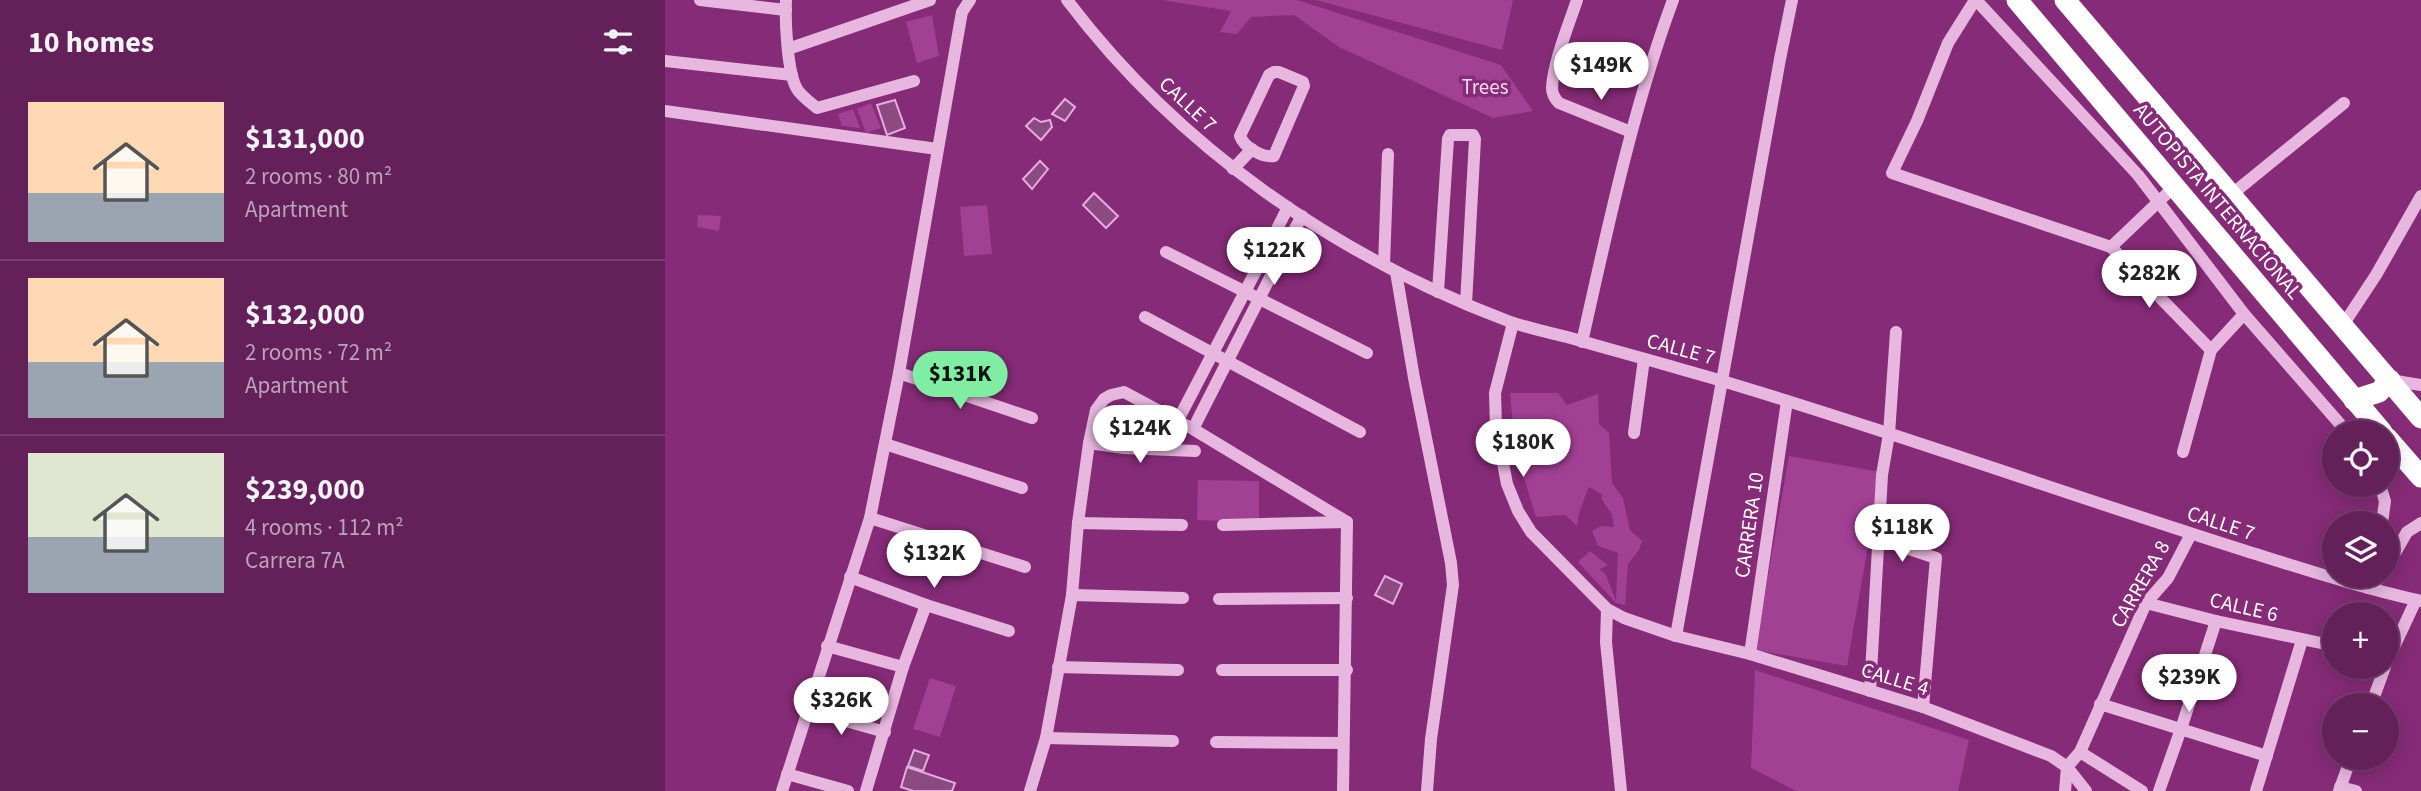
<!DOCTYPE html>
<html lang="en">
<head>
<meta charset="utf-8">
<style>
  body { margin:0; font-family:"Source Sans 3",sans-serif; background:#6c2d62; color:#f1f3f6; height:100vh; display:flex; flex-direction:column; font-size:26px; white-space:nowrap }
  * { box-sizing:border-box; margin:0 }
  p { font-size:23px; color:#bba3ba }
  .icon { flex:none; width:38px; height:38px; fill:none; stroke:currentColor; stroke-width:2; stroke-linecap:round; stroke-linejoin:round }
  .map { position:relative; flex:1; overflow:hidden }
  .panel { display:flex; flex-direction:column; background:#642059; width:665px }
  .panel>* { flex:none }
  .tools { position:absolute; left:1657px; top:420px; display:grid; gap:14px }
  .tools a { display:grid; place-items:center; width:77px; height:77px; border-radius:50%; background:#642059; box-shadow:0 4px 18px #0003,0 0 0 2px #783e6f; font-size:35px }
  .price { position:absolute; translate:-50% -60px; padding:0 16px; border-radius:24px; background:#fff; color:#222; font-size:23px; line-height:46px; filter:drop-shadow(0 2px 4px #0008) }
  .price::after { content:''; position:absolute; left:50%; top:42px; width:21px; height:16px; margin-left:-10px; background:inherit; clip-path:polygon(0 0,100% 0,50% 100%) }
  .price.selected { background:#7feda2; color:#111 }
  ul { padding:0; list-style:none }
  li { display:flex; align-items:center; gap:21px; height:175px; padding:0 28px }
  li+li { border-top:2px solid #783e6f }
  li span { display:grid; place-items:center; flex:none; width:196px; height:140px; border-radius:0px; color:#555 }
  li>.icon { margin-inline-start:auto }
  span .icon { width:84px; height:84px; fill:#fffc; stroke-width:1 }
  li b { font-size:30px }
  h2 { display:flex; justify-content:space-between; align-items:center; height:84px; padding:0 28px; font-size:30px }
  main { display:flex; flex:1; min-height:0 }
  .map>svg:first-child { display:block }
  .green { fill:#a24094 }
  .water { fill:#8b4a80; stroke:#e7acdf; stroke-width:2 }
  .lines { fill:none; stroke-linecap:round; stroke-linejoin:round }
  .minor { stroke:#e7b7e0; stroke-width:12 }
  .highway { stroke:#fff; stroke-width:21 }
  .labels { text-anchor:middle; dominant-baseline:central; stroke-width:7; stroke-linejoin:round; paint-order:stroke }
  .park-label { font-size:21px; fill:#f6daf2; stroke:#862b77 }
  .street-label { font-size:21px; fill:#fff; stroke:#862b77 }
</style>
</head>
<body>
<main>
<section class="panel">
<h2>10 homes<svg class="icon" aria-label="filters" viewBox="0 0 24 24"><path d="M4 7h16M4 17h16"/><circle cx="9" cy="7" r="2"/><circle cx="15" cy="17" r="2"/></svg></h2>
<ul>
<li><span style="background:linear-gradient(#ffd9b3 65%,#9aa5b1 0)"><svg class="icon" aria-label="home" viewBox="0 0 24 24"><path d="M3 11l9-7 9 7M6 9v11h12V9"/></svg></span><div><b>$131,000</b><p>2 rooms · 80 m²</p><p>Apartment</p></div></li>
<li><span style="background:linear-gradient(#ffd9b3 60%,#9aa5b1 0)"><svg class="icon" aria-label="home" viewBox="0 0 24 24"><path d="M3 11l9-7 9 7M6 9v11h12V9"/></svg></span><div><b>$132,000</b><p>2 rooms · 72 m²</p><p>Apartment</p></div></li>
<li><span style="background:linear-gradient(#dfe7d0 60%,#9aa5b1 0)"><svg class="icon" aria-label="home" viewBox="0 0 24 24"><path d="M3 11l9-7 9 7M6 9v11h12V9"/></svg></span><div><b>$239,000</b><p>4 rooms · 112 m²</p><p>Carrera 7A</p></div></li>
</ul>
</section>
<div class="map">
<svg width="1756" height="791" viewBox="0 0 1756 791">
  <rect width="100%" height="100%" fill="#862b77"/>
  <g class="green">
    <path d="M497 0H632L836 65 868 111 828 118 674 47 629 15 586 17 572 34 555 32 566 11Z"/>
    <path d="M651 0H848L837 50Z"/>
    <path d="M267 15 274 56 252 63 241 22Z"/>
    <path d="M206 103 216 128 201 133 192 109Z"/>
    <path d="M188 109 195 128 177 126 173 114Z"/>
    <path d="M322 205 327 254 299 256 295 207Z"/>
    <path d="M33 215 56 216 54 231 32 227Z"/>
    <path d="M845 393H893L902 405 933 394 934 424 944 433 947 483 958 498 965 530 977 541 974 550 963 564 960 605 951 603 913 562 925 551 943 565 935 569 941 575 951 601 953 553 933 546 927 531 936 526 949 527 947 515 936 498 938 495 924 487 914 513 912 526 900 515 871 517 850 449Z"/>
    <path d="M1124 456 1216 472 1182 666 1090 650Z"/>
    <path d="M533 480 594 481V522L532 520Z"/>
    <path d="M1090 670 1304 740 1293 791H1131L1086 768Z"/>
    <path d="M265 678 291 686 275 737 248 729Z"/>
  </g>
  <g class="water">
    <path d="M400 99 410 107 400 121 387 114Z"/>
    <path d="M230 100 240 128 222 135 212 105Z"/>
    <path d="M369 118 376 122 385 120 387 127 376 140 361 126Z"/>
    <path d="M375 161 383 169 367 189 358 179Z"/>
    <path d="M429 193 453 216 441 228 418 205Z"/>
    <path d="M720 576 737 584 728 604 710 595Z"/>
    <path d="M249 750 264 755 258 771 243 766Z"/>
    <path d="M242 767 290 783 287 791H248L236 787Z"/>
  </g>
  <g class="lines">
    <g class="minor">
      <path d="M35 0 121 10"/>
      <path d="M121 0C120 20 122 72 132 89 136 96 145 102 152 108L249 81"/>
      <path d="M402 0C514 148 671 256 843 321 862 328 882 332 902 337 943 349 985 360 1026 372 1101 393 1176 418 1250 442 1360 478 1470 516 1581 551 1639 569 1697 588 1756 601"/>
      <path d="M912 0C904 24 888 63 887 88 887 94 889 98 894 103L966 132"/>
      <path d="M1310 0 1283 43 1252 121 1227 173 1446 247 1510 186"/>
      <path d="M1311 0 1473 175 1579 314 1682 432"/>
      <path d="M123 49 265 0"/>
      <path d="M0 61 127 75"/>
      <path d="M609 72H614L638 82 639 86 609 156C597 158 579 147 575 136L604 75Z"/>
      <path d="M0 111 272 149"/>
      <path d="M568 169 587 149"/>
      <path d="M1566 195 1679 103"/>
      <path d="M612 229 623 207"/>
      <path d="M626 236 637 216"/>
      <path d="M1446 247 1546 350"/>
      <path d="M501 252 702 353"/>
      <path d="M719 265 723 154"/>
      <path d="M731 272 749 378 786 563 788 585 766 739 762 791"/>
      <path d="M773 292 783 139 785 135H808L810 139 801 304"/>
      <path d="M480 317 695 432"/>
      <path d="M848 323 830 393 831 427 842 484 853 511 866 532 942 609 959 618 1011 636 1085 654 1258 707 1386 756 1402 767 1421 791"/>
      <path d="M1678 325 1711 275 1756 196"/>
      <path d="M917 342C943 227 967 111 1008 0"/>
      <path d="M234 373 367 418"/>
      <path d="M1725 380 1756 385"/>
      <path d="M513 420 607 240"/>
      <path d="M528 429 620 248"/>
      <path d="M969 433 979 359"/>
      <path d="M424 443 459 448 530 451"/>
      <path d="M220 444 357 488"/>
      <path d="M1518 452 1546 350 1579 314"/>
      <path d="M1715 485 1720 501 1717 523"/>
      <path d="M205 518 360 567"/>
      <path d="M413 523 517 525"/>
      <path d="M558 525 682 522"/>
      <path d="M1214 539 1271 558 1258 707"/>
      <path d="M1722 567 1742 532 1756 523"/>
      <path d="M185 577 261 605 344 631"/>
      <path d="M1703 588 1717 576"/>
      <path d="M407 595 518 598"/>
      <path d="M554 599 682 598"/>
      <path d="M1481 603 1551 621 1670 646"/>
      <path d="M942 609 941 642 956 791"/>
      <path d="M1011 636 1115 59 1127 0"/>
      <path d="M162 646 238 667"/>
      <path d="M1085 654 1122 401"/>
      <path d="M1722 662 1751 600"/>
      <path d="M393 667 513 670"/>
      <path d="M557 670H682"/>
      <path d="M1205 691 1217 475 1224 434 1231 332"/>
      <path d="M1435 704 1602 756"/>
      <path d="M1706 705 1720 667"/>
      <path d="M142 710 220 732"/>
      <path d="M381 738 508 741"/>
      <path d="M551 742 678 743"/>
      <path d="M1415 752 1477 791"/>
      <path d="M122 774 183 791"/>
      <path d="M1675 787 1691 791"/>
      <path d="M117 791 205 518 234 373 295 23 297 12 305 0"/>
      <path d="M201 791 238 667 261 605"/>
      <path d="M365 791 381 738 407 595 413 523 424 443 431 410 439 399 446 395 459 392 528 429 682 522"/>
      <path d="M678 791 682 522"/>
      <path d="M1400 791 1402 767 1415 752 1481 603 1503 578 1526 534"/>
      <path d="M1494 791 1516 729 1551 621"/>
      <path d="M1591 791 1637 640"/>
      <path d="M1674 791 1686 758"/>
    </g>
    <g class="highway">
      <path d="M1352 0 1717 432"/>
      <path d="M1400 0 1756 418"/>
      <path d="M1689 400 1714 392 1725 380"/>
      <path d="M1722 438 1756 477"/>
    </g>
  </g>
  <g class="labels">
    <g class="park-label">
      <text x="820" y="87">Trees</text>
    </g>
    <g class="street-label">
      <text transform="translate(523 104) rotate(43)">CALLE 7</text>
      <text transform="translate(1553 201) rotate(50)">AUTOPISTA INTERNACIONAL</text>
      <text transform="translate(1016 349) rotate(15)">CALLE 7</text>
      <text transform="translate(1556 523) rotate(18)">CALLE 7</text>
      <text transform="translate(1084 525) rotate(-82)">CARRERA 10</text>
      <text transform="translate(1475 584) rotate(-60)">CARRERA 8</text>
      <text transform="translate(1579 607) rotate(13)">CALLE 6</text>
      <text transform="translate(1230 679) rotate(17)">CALLE 4</text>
    </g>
  </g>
</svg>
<div class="tools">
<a><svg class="icon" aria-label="locate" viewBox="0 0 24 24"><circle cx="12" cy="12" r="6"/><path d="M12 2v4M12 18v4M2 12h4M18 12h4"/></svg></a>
<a><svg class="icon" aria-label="layers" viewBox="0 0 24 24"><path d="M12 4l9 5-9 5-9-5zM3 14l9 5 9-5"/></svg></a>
<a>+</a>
<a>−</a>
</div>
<b class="price" style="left:936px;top:102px">$149K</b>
<b class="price" style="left:609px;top:287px">$122K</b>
<b class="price" style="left:1484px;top:310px">$282K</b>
<b class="price selected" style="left:295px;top:411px">$131K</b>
<b class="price" style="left:475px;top:465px">$124K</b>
<b class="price" style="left:858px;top:479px">$180K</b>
<b class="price" style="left:1237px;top:564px">$118K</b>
<b class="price" style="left:269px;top:590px">$132K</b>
<b class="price" style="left:1524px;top:714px">$239K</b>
<b class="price" style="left:176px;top:737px">$326K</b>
</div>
</main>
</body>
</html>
